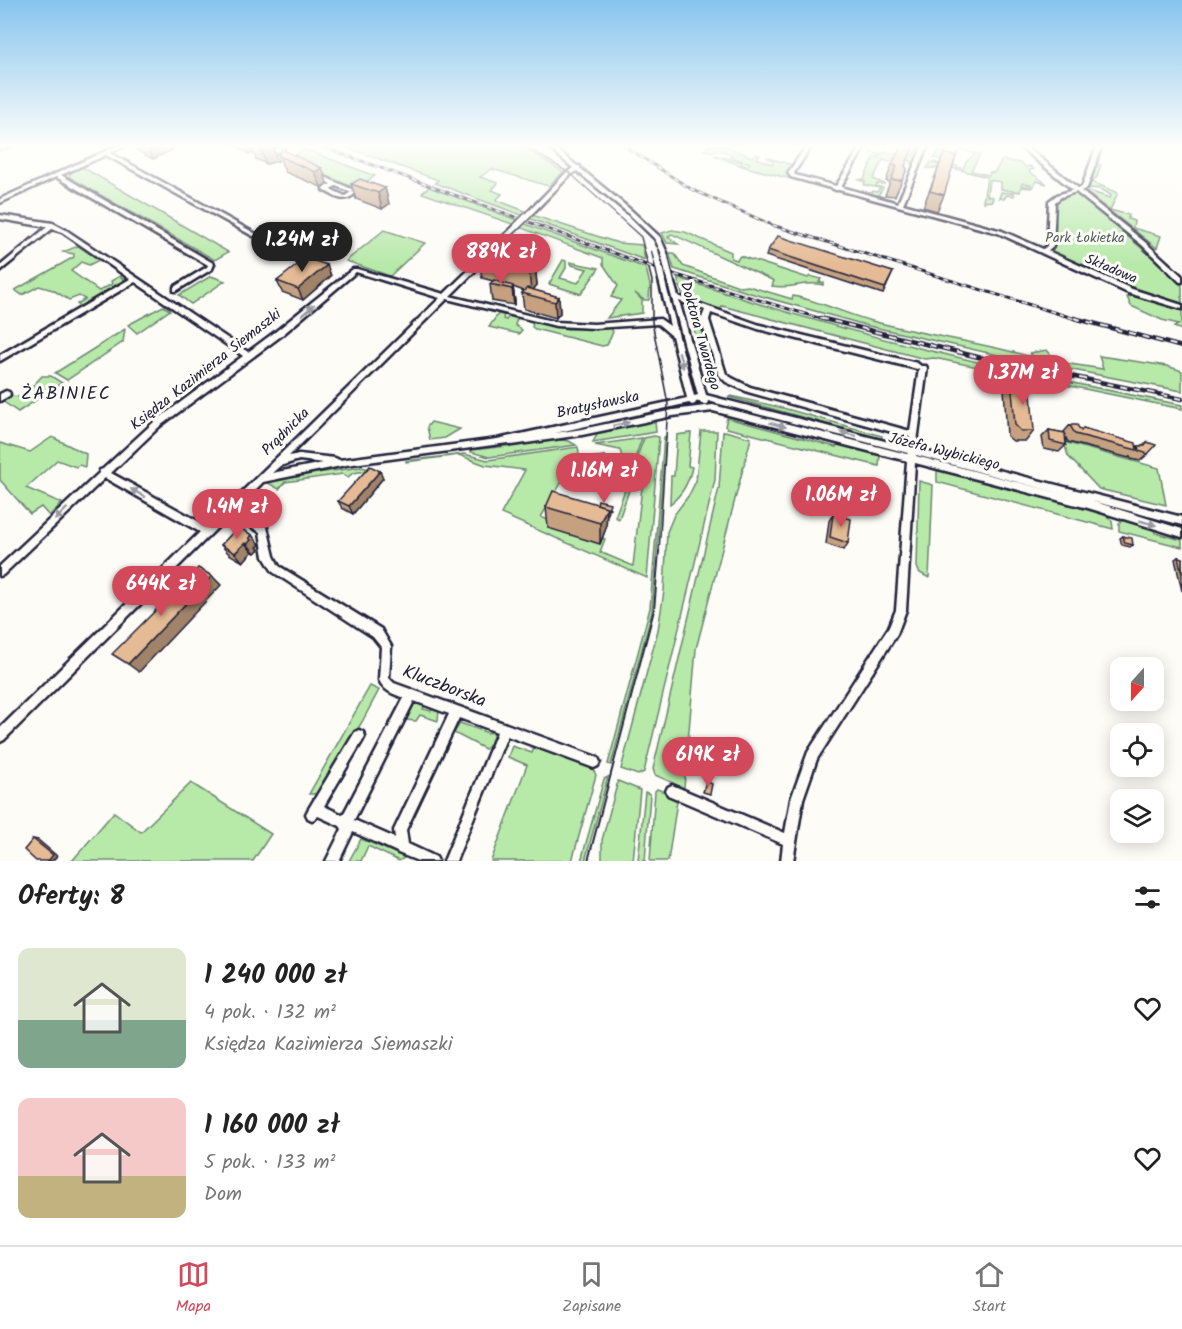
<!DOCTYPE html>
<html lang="pl">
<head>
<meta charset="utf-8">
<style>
  body { margin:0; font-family:Kalam,sans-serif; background:#f2f2f2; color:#222; height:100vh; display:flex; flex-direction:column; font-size:22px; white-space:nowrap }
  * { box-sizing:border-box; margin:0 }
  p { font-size:20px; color:#767676 }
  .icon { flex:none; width:33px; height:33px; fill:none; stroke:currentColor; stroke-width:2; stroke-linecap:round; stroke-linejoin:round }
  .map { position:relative; height:861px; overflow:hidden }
  .drawer { display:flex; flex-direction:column; background:#fff; flex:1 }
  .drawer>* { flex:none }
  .needle { width:39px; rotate:201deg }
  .controls { position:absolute; left:1110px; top:657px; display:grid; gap:12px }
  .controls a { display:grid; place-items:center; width:54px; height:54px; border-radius:12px; background:#fff; box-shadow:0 3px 15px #0003; font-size:30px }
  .price { position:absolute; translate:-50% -51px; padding:0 14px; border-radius:21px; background:#d1495b; color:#fff; font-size:20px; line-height:39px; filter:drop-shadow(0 2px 3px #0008) }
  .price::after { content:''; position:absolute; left:50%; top:36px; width:18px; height:14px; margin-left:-9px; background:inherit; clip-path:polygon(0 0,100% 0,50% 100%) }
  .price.active { background:#222; color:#fff }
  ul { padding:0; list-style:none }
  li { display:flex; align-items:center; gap:18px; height:150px; padding:0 18px }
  li span { display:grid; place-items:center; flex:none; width:168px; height:120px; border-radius:12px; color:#555 }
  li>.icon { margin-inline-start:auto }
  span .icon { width:72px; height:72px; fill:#fffc; stroke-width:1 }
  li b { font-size:26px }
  h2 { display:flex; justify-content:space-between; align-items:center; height:72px; padding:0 18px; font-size:26px }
  .menu { display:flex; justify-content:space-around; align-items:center; height:84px; border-top:2px solid #e0e0e0; background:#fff; font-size:16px; color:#767676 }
  .menu a { display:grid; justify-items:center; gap:3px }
  .menu .active { color:#d1495b }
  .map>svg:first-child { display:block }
  .green { fill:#b7e9a9; stroke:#6c8672; stroke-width:1.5 }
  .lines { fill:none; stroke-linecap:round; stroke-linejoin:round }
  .minor-casing { stroke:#22223b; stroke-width:5 }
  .minor { fill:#fdfcf7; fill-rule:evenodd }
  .tram-far1 { stroke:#22223b; stroke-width:1.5 }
  .tram { stroke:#22223b; stroke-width:2 }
  .rail-far1-casing { stroke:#22223b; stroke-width:3 }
  .rail-casing { stroke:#22223b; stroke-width:4.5 }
  .rail-far1 { stroke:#fdfcf7; stroke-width:1.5; stroke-dasharray:5; stroke-linecap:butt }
  .rail { stroke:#fdfcf7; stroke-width:2; stroke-dasharray:7; stroke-linecap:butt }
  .minor-bridge-casing { stroke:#22223b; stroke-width:9; stroke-linecap:butt }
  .minor-bridge { stroke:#fdfcf7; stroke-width:6 }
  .wall { fill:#c5a180; stroke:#22223b; stroke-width:1.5 }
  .shaded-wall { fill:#a08368; stroke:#22223b; stroke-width:1.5 }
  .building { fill:#e5bb95; stroke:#22223b; stroke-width:1.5 }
  .oneway { fill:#9a9aa2 }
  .labels { text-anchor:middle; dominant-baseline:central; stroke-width:6; stroke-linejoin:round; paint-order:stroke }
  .far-park-label { font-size:14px; fill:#4f5e5c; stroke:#fdfcf7 }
  .far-street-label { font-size:14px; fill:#22223b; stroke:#fdfcf7 }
  .street-label { font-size:15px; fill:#22223b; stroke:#fdfcf7 }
  .quarter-label { font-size:18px; letter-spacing:1.5px; fill:#22223b; stroke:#fdfcf7 }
  .near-street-label { font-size:18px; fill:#22223b; stroke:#fdfcf7 }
</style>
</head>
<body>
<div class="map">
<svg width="1182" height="861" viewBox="0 0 1182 861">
  <rect width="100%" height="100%" fill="#fdfcf7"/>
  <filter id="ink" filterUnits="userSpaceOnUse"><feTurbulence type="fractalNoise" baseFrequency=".0167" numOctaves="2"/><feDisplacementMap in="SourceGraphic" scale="12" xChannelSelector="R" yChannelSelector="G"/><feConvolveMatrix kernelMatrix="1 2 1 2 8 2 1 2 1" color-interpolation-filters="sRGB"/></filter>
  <g filter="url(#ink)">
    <g class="green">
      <path d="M340 145H521L563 172 548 186 492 169 480 177 498 183 492 190 502 194 496 200 528 212 524 216 435 183 438 180Z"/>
      <path d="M707 145H722L752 157 755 154 760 155 756 158 772 164 774 161 766 157 792 165 787 174 799 181 742 166 714 155 742 162 741 164 748 166 750 163 730 157 732 155 718 149 714 152 704 150 709 146Z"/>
      <path d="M914 145H920L913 156 916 158 913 164 911 161 895 157 890 162 883 160 873 179 885 184H877L876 186 883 188 877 197 870 195 873 191 877 192 880 188 864 185 865 182 859 180 864 179 874 157 878 158 879 154 870 153 880 154 879 159 881 154 885 152 907 156Z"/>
      <path d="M953 147 980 155 971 171 989 175 990 172 994 173 1002 160 1021 163 1026 167 1030 166 1034 169 1029 170 1030 172 1047 184 1036 181 1034 186 1022 183 1021 185 1033 188 1021 187 1020 192 1015 191 1014 196 1007 195 1004 199 999 198 1001 192 1012 193 1013 191 1001 189V182L989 180 987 196 993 197 992 201 983 202 987 177 933 163 951 169 927 168 931 162 944 164 945 160 934 158 939 151 946 153 945 157 953 158 958 152 953 165 963 169 966 162 976 153Z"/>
      <path d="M304 149 375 176 355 189 289 159Z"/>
      <path d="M1097 164 1101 165 1097 177 1092 182 1118 193 1110 210 1129 215 1128 219 1134 221 1133 228 1161 236 1157 248 1087 193 1089 191 1110 198 1111 195 1101 189 1089 188Z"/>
      <path d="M82 167 228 252 215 260 69 177 71 172Z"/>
      <path d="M429 187 519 221 515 225 422 193Z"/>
      <path d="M1077 193 1173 275 1182 286V306L1142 293 1049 253 1052 247 1056 201Z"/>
      <path d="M532 215 618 243 642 245 645 260 528 218Z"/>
      <path d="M522 223 646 268 650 285 649 300H644L635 293 642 300V313L607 318 621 300 611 297 618 286 603 264V258L519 227Z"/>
      <path d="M384 230 425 243 390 276 346 261Z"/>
      <path d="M672 230 685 232 731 252V258L737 260 740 256 808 278 810 276 821 279 819 282 824 283 823 285C805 280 791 290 772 286L774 281 672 234 668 237 678 244 667 243 662 233Z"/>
      <path d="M78 246 99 260 89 265 81 262 71 271 99 291 112 284 111 281 120 276 124 280 81 307 77 304 85 299 79 296 69 300 53 290 39 286 22 295 15 290 74 257V254L63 252Z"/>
      <path d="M669 253H674L683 266 741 287 748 286 792 299 793 296C820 301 845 314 872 321 923 335 980 342 1028 356L1032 355 1030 353 1047 350 1057 362 1103 369 1099 356 1167 366 1182 371V391L1011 358 869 326 750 293 674 269Z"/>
      <path d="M563 260 566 261V268L560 278 578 283 587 269 572 265 570 262 599 268 581 294 549 284Z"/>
      <path d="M211 276 225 281 191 304 179 295Z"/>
      <path d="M677 277C841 334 1012 372 1182 405V409L934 358 925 359 722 306 720 311 683 297Z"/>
      <path d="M1137 295 1182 308V330L1174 327 1179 324 1162 320 1131 306 1127 297Z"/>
      <path d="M685 302 699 309 695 310 704 340H709L710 343 705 344 713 368H718L720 374 711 377 708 372Z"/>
      <path d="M163 306 170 310 137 333 128 325Z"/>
      <path d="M498 314 504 315 503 319 506 320 509 316 517 319 515 325 522 330 519 334 489 327Z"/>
      <path d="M533 322 567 329 611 328 613 332 607 345 602 346 535 329 532 327Z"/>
      <path d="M125 329 123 342 67 380 55 373Z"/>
      <path d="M42 376H51L62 383 18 412 1 400 11 396 22 397Z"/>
      <path d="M731 396 783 408 882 436V439L729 397Z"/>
      <path d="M727 418 836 447 837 444 880 455 879 466 727 428 725 426Z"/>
      <path d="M655 421 656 432 593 442 598 433Z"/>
      <path d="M431 422 460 429 445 438 430 440 427 427Z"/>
      <path d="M701 431H717L715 480 644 772 638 775 621 769 658 630 664 591 667 532 674 515 689 495 696 481Z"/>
      <path d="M725 431 751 438 696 649 684 788 655 775 653 769 719 488 723 432Z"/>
      <path d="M691 433 688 466 692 467C689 482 682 495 670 504L671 476H674L677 435Z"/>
      <path d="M654 436 659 437 647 578 501 514 525 470 485 465 459 455 406 462V461L464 454 488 460 578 447 579 453 541 517 600 544 602 538 605 539 600 552 633 566 643 478 634 476 619 519 615 517 644 438Z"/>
      <path d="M666 436 652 612 611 765 608 764 650 608 664 437Z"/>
      <path d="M52 437 86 454 85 467 79 465 76 467 57 460 26 488 62 503 49 516 41 507 30 514 0 480V443L30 452Z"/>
      <path d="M642 438 625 486H623L626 472 620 450 595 445Z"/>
      <path d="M561 440 569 441 576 445 489 457 471 452V450Z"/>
      <path d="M1064 442 1159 468 1166 505 1099 489 1068 456Z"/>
      <path d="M361 467 366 468V471L353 473 348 477 343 474 285 482 279 489 268 483 295 476Z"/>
      <path d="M937 470 1104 514 1112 521 1113 529 937 482Z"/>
      <path d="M919 481 933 485 929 578 920 573 917 568Z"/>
      <path d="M1125 519 1154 529 1155 533 1182 540V547L1119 531V523Z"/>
      <path d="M370 686 379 690 362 722 318 794H309Z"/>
      <path d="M416 701 425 704 423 709 431 711 433 708 439 709 438 721 420 715 416 721 406 720Z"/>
      <path d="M460 723 488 733 492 732 494 736 490 745 485 749 454 733Z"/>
      <path d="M535 745 591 766 596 775 572 861H491L527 765 508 757 512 746 532 753Z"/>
      <path d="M608 777 585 861H581L604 779Z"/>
      <path d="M618 781 640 790 633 861H602V840Z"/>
      <path d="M191 783 271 834 253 861H72L114 812 141 832Z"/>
      <path d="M657 789 675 796 677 801 668 861H650L655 791Z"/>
      <path d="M645 792 650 794 645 861H638Z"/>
      <path d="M361 839 403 856 404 858 399 861 368 846 361 861H349Z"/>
    </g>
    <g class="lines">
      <g class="minor-casing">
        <g id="minor">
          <path d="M119 145H126L110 153 258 235 257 236H253L106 155 61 175 213 263 214 264 212 269 176 291H174V287L207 267 208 265 56 177 0 203V199Z"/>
          <path d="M546 145H552L577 166H580V168L632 211 660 237 667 253 666 254H662L655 239 628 213 577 171 569 176 532 214H528V212L565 174 573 168Z"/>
          <path d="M807 145H812L794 173 795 175 836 186 862 145H866L841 187 898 203 923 145H928L903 204 1002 231 1043 249 1047 246 1049 201 1057 195 1073 190 1018 145H1024L1078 188 1082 187 1097 145H1102L1087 188 1081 191 1146 243 1182 276V282H1180L1142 245 1076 192 1061 197 1055 202 1053 247 1048 251 1132 289 1182 305V309L1128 293 998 233 839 190H835L834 189 791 177 788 173Z"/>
          <path d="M282 146 284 147V149L271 155 268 153Z"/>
          <path d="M314 174H318L358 192C342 204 339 198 323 190V188L331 184 314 176ZM336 186 351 192 345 196 330 189Z"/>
          <path d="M0 215 53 223 66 230 248 352 275 332 353 269H357L444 294 515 225H519V227L450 296 556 322 594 324 660 319 670 326 659 280 662 278H664L694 396 698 395 668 283 671 281 674 283 678 296 760 325 917 363 921 366H926L927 368 916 449 1182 517V525L1092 501 1182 529V537L1088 508 915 463 906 610 897 634 817 759 803 799 793 861H781L783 844 668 795 666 791 668 787 672 785 785 833 791 799 808 752 889 627 896 610 907 461 713 411 673 416 582 435 512 445 508 443 346 465 263 482 236 510 267 527 274 556 279 566 381 629 391 646 389 678 394 683 594 756 598 758 600 762 598 766 594 768 507 736 456 861H444L497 732 459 718 406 830 408 844 436 857 438 861H418L398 853 397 852 353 832 339 861H326L342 829 340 826 318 816 316 818 312 820 308 818 306 814 308 810 355 732 359 730 363 732 365 736 363 740 324 806 343 815 404 698C393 694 384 691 379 680L381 647 373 637 273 572 264 557 260 532 230 515 4 740 0 742V728L200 532 105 478 3 575 0 576V566L99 473 100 470 103 469 154 422 243 356 135 282 0 361V355L130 279 62 232 52 229 0 271V266L47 227 0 219ZM356 272 440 298 207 526 111 473 160 426 281 336ZM447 299 556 326 594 328 658 324 672 336 687 398 497 439 339 460 335 458 299 454 289 456ZM679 301 705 310 701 320 719 375 726 382 748 392 910 437 908 447 706 395ZM711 313 758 329 917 369 919 368 910 431 750 387 732 378 726 374 709 320ZM700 401 701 404H707L708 401 908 453 907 454 713 405 673 410 582 429 555 433 689 403 692 405 695 404 696 402ZM916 455 1063 494 916 456ZM299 460 323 463 272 473 280 466ZM414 701 449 714 396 826 394 830 395 838 354 820Z"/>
          <path d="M6 391 9 392 10 394 9 396 0 401V394Z"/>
        </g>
      </g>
      <use href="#minor" class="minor"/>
      <path class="tram-far1" d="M523 145 571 174 641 237 652 281V322L668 404 659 552"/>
      <path class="tram" d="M588 861 654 610 659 551"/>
      <g class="rail-far1-casing">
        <g id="rail-far1">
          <path d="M318 145 660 270 825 320"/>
          <path d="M623 145 691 189 772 225 1079 320"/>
          <path d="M0 150 16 145"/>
        </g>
      </g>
      <g class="rail-casing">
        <g id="rail">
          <path d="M820 318 978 357 1182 399"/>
          <path d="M1074 318 1182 347"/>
        </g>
      </g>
      <use href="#rail-far1" class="rail-far1"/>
      <use href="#rail" class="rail"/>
      <g class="minor-bridge-casing">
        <g id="minor-bridge">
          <path d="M517 226 530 213"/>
          <path d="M655 250 662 280"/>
          <path d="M664 253 671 283"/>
        </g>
      </g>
      <use href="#minor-bridge" class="minor-bridge"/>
    </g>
    <g class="wall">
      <path d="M133 145H169L172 150 153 159 136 150Z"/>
      <path d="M232 145H270L278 161 266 164 256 159 254 154H250L241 150 240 147H238Z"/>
      <path d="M944 153V195L937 211 923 207Z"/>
      <path d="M279 156 322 168 327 183 321 187 285 172Z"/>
      <path d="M892 165 905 167 907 169 895 196 885 195 890 182 886 181Z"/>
      <path d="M351 184 385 188 389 204 382 209 356 199Z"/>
      <path d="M477 245 534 252 537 285 533 290 559 297 560 313 556 318 524 309 522 293 524 291 513 287 515 302 514 305 492 301 490 284 493 281 482 278Z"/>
      <path d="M768 250 893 272 883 294 766 256Z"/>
      <path d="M327 265 331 276 303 300 282 292 277 281Z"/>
      <path d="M1011 379 1034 431 1026 441H1013L1007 436 1004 389Z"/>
      <path d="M1070 425 1081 431 1083 428 1137 447 1138 446H1143L1147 442 1148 454 1140 461 1131 459 1130 456 1129 458 1068 442 1065 436 1066 445 1059 452 1044 449 1042 437 1049 430 1063 433Z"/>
      <path d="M581 459 608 468V470L584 473Z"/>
      <path d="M380 471 383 478 353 514 342 508 338 501Z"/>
      <path d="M597 504 610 508 608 514H607L606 528 600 544 548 528 546 507Z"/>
      <path d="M833 514 848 543 844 550 826 544 829 521Z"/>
      <path d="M238 527 260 545 257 547 259 549 255 553 252 552 243 562 229 554 221 545Z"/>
      <path d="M1123 536 1133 545 1130 547 1122 545 1120 538Z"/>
      <path d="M1178 557 1182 558V591L1175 559Z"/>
    </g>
    <g class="shaded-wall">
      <path d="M163 145H169L172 150 153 159 149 151Z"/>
      <path d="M246 145H250L254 154H250Z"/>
      <path d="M272 146 278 161 266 164 260 148Z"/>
      <path d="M322 168 327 183 321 187 315 172Z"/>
      <path d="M385 188 389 204 382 209 378 193Z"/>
      <path d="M534 252 537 285 531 292 528 259Z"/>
      <path d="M327 265 331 276 303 300 298 289Z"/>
      <path d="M513 286 515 302 514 305 512 289Z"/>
      <path d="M559 297 560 313 556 318 555 302Z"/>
      <path d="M380 471 383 478 353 514 349 506Z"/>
      <path d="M607 507 606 528 600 544V523Z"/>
      <path d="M252 535 260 545 257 547 259 549 255 553 247 544 249 538Z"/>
      <path d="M245 543 252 552 243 562 235 553Z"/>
      <path d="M212 576 221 585 139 672 128 664Z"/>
      <path d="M33 839 38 840 57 856 52 861H48Z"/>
    </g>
    <g class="building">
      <path d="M137 145H163L149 151Z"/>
      <path d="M252 145H270L272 146 260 148Z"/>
      <path d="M902 145 914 146 905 166 907 169 902 180H891L897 166 892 165Z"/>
      <path d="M281 149 322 168 315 172 279 156Z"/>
      <path d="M944 153 956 156 944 195 930 191Z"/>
      <path d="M360 179 385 188 378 193 351 184Z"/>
      <path d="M486 236 534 252 528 259 477 245Z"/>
      <path d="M778 236 893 272 885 288 768 250Z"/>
      <path d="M306 258 327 265 298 289 277 281Z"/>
      <path d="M494 280 513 286 512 289 490 284Z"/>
      <path d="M527 288 559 297 555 302 522 293Z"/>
      <path d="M1011 379 1030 383 1034 431H1021L1015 425Z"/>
      <path d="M1070 425H1077L1081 431 1083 428 1136 443 1137 450 1075 434Z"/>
      <path d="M1049 430 1065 433 1066 445 1050 441Z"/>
      <path d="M1147 442 1156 445 1148 454 1139 451 1138 446H1145Z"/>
      <path d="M605 456 608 468 584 470 581 459Z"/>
      <path d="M370 466 380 471 349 506 338 501Z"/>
      <path d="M553 491 607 507 600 523 546 507Z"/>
      <path d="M598 500 610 503 608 509H607V507L597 504Z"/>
      <path d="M245 502 251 514 239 508Z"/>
      <path d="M833 514 851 519 848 543 830 537Z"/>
      <path d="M238 527 252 535 249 538 251 540 247 544 245 543 235 553 221 545Z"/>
      <path d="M1123 536 1132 538 1133 545 1125 543Z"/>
      <path d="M1178 557 1182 558V574Z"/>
      <path d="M198 568 212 576 128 664 112 654Z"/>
      <path d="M706 781 712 784 710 794 703 792Z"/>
      <path d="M33 839 53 855 48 861H36L24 850Z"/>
    </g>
    <defs><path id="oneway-solid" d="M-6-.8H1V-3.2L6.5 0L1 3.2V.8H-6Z" transform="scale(1.5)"/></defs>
    <g class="oneway">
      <use href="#oneway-solid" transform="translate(308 310) rotate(-41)"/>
      <use href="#oneway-solid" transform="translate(681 360) rotate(75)"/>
      <use href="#oneway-solid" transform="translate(621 424) rotate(-12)"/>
      <use href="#oneway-solid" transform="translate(778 425) rotate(15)"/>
      <use href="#oneway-solid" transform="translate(848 434) rotate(-165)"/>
      <use href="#oneway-solid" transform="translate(138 493) rotate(-151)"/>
      <use href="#oneway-solid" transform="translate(61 514) rotate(136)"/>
      <use href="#oneway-solid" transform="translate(1148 523) rotate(16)"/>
    </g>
  </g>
  <linearGradient id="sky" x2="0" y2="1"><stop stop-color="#87c4ee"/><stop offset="0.55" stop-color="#fefefb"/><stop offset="1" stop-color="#fefefb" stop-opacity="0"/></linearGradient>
  <rect width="1182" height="265" fill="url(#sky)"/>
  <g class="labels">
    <g class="far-park-label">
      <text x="1085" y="238">Park Łokietka</text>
    </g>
    <g class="far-street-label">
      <text transform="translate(1111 269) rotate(23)">Składowa</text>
    </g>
    <g class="street-label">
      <text transform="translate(700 336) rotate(74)">Doktora Twardego</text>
      <text transform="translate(206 370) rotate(-38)">Księdza Kazimierza Siemaszki</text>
      <text transform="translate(598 405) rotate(-12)">Bratysławska</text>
      <text transform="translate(286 432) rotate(-45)">Prądnicka</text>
      <text transform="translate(944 452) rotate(14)">Józefa Wybickiego</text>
    </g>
    <g class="quarter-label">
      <text x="66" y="394">ŻABINIEC</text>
    </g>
    <g class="near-street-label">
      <text transform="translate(444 687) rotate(21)">Kluczborska</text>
    </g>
  </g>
</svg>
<div class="controls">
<a><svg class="needle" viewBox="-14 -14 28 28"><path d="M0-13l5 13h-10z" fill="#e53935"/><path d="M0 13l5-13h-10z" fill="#767676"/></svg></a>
<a><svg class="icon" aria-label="locate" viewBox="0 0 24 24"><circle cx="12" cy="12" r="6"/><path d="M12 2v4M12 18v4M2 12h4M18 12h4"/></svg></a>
<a><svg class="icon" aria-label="layers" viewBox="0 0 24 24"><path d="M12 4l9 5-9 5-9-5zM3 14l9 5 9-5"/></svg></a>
</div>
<b class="price active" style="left:302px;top:273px">1.24M zł</b>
<b class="price" style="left:501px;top:285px">889K zł</b>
<b class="price" style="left:1023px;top:406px">1.37M zł</b>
<b class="price" style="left:604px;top:504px">1.16M zł</b>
<b class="price" style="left:841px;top:528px">1.06M zł</b>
<b class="price" style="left:237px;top:540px">1.4M zł</b>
<b class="price" style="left:161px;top:617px">644K zł</b>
<b class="price" style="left:708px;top:788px">619K zł</b>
</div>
<section class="drawer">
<h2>Oferty: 8<svg class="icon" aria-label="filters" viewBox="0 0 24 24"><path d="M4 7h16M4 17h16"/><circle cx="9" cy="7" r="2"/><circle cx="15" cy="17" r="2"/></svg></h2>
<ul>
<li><span style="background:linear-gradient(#dfe7d0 60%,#7fa58c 0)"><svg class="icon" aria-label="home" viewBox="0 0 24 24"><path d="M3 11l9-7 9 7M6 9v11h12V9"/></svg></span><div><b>1 240 000 zł</b><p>4 pok. · 132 m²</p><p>Księdza Kazimierza Siemaszki</p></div><svg class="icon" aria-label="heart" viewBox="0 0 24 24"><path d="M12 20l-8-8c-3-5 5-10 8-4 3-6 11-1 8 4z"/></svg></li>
<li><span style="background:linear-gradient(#f6c9c9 65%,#c2b280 0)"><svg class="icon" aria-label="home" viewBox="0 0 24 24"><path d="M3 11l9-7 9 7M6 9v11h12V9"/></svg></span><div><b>1 160 000 zł</b><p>5 pok. · 133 m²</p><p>Dom</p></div><svg class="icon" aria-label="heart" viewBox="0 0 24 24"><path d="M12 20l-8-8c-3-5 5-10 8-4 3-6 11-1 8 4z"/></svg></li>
</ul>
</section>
<nav class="menu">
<a class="active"><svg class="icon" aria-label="map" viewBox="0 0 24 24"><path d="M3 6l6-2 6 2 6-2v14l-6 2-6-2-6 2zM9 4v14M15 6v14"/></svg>Mapa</a>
<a><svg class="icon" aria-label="saved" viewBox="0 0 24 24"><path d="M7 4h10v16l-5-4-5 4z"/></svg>Zapisane</a>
<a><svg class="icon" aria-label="home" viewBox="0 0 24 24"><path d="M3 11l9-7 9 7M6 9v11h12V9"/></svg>Start</a>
</nav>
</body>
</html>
